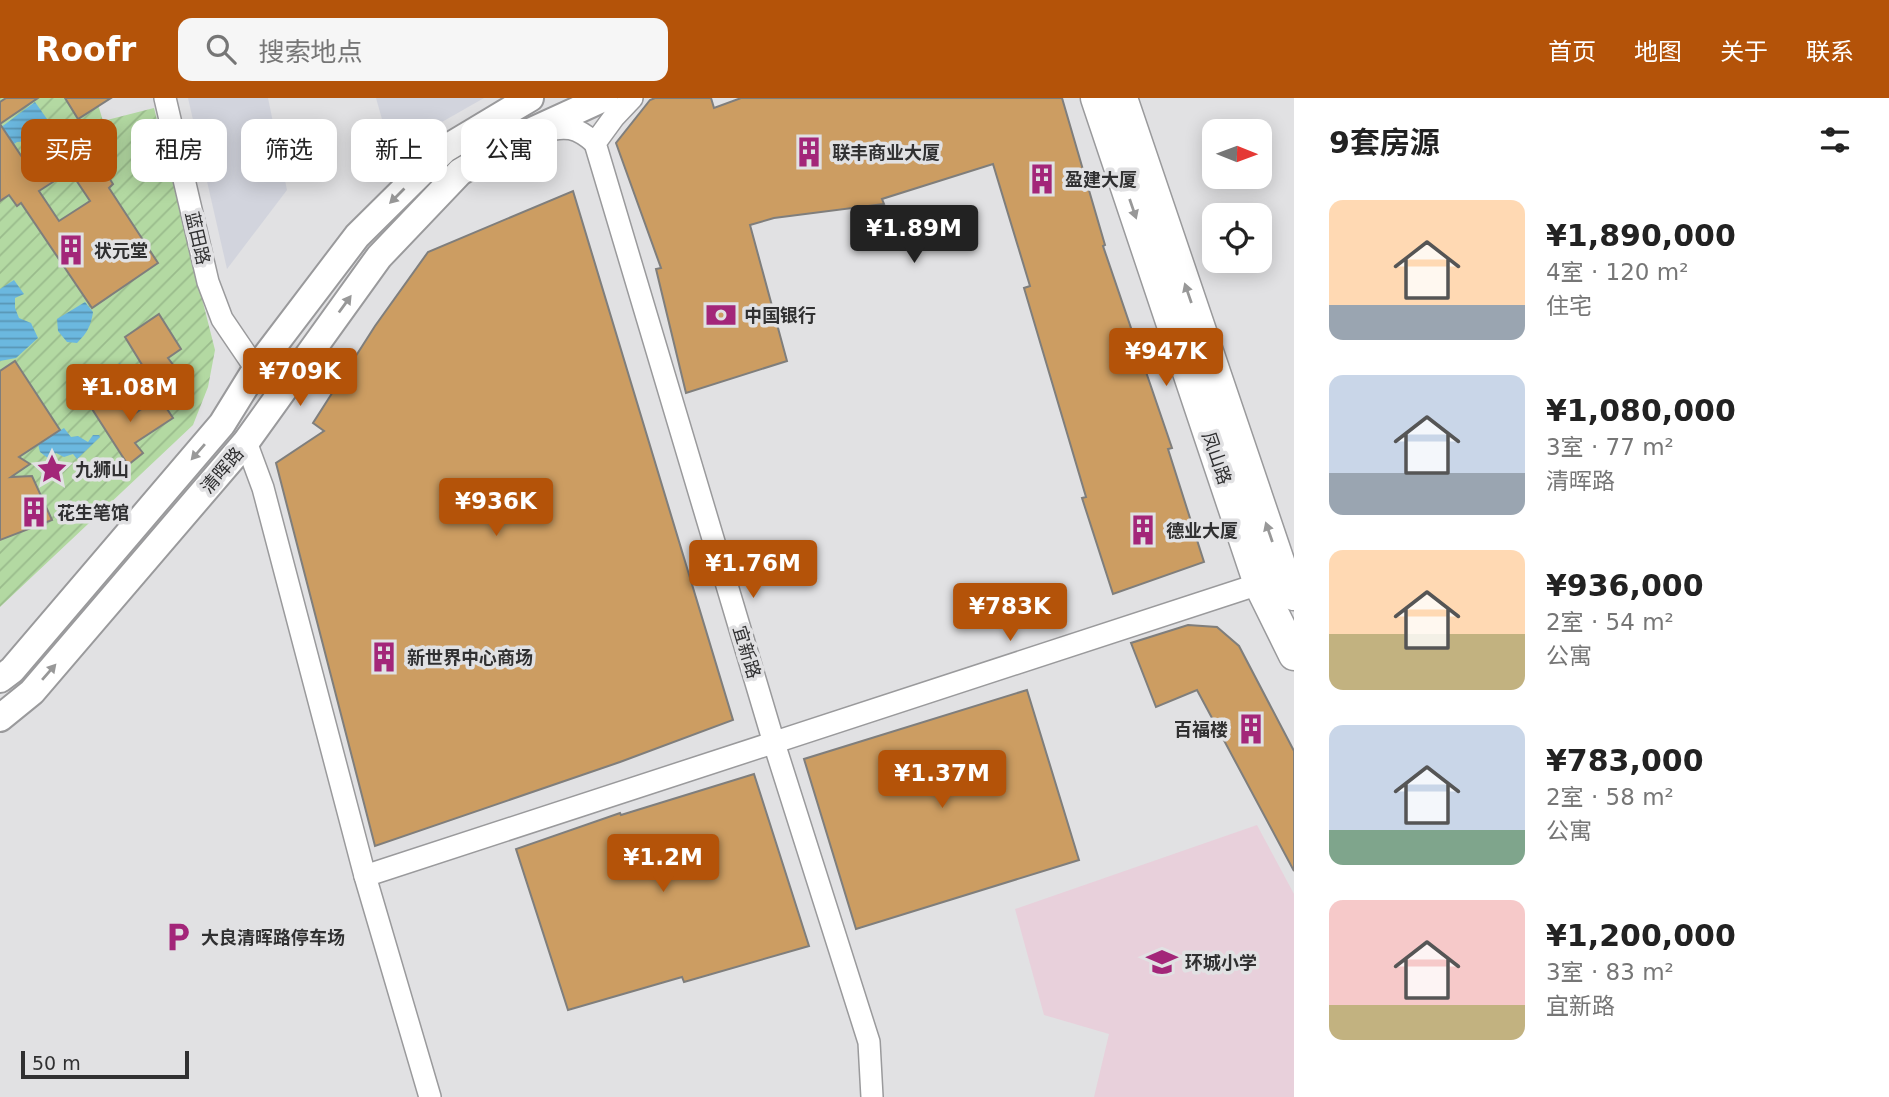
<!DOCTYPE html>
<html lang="zh">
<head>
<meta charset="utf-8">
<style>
  body { margin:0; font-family:"DejaVu Sans","Noto Sans SC",sans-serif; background:#f6f6f6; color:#222; height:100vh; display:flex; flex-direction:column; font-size:26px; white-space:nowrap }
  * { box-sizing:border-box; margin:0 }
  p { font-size:23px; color:#767676 }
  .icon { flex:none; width:38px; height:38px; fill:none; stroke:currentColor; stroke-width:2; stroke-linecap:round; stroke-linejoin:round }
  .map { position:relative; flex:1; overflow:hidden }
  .panel { display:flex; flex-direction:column; background:#fff; width:595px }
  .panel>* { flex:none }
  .hud { position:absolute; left:21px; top:21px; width:665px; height:63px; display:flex; gap:14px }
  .needle { width:46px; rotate:91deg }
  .buttons { position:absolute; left:1202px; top:21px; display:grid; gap:14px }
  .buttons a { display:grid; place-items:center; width:70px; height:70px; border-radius:14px; background:#fff; box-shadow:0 4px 18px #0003; font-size:35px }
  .scale { position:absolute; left:21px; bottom:18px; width:168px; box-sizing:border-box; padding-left:7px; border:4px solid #303031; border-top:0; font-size:19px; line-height:24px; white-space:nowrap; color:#303031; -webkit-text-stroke:5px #e1e1e3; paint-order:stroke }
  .price { position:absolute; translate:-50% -60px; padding:0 16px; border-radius:7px; background:#b45309; color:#fff; font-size:23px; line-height:46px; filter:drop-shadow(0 2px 4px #0008) }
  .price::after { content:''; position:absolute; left:50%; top:42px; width:21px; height:16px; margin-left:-10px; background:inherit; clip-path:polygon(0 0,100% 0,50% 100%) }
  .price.selected { background:#222; color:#fff }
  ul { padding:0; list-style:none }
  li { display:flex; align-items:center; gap:21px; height:175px; padding:0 35px }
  li span { display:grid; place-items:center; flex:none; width:196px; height:140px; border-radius:14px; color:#555 }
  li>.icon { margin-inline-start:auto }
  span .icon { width:84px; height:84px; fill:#fffc; stroke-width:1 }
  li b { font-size:30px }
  h2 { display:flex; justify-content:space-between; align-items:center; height:84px; padding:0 35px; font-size:30px }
  .pill { padding:0 24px; border-radius:14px; background:#fff; box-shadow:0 4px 18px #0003; font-size:24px; line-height:63px }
  .pill.selected { background:#b45309; color:#fff }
  header { display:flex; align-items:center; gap:42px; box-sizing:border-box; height:98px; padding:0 35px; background:#b45309; color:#fff }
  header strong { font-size:33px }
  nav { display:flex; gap:38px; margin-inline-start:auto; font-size:24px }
  .search { width:490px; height:63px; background:#f6f6f6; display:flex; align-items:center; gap:18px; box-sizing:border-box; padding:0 24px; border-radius:14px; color:#767676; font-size:26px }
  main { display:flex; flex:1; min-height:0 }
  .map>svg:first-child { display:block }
  .built { fill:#d2d4dd }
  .education { fill:#e8d0db }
  .garden { fill:url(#garden-furrows) }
  .water { fill:url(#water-rules) }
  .building { fill:#cc9d62; stroke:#7f7e7c; stroke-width:2; fill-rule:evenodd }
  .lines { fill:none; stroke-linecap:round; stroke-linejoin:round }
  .minor-casing { stroke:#9a9a9c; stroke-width:24 }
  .tertiary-casing { stroke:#9a9a9c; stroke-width:30 }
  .secondary-casing { stroke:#9a9a9c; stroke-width:33 }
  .minor { stroke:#fff; stroke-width:21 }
  .tertiary { stroke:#fff; stroke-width:26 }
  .secondary { stroke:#fff; stroke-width:30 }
  .oneway { fill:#989898 }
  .labels { text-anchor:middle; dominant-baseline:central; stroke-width:7; stroke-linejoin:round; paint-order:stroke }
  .poi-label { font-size:18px; font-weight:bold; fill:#303031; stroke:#e1e1e3; text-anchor:start }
  .street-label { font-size:18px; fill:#303031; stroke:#e1e1e3 }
</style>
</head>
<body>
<header>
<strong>Roofr</strong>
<div class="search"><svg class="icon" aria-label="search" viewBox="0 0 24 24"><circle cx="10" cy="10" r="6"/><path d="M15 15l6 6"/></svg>搜索地点</div>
<nav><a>首页</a><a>地图</a><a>关于</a><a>联系</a></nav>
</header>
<main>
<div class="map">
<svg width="1294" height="999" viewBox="0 0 1294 999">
  <defs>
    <pattern id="garden-furrows" width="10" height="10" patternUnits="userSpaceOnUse" patternTransform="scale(1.75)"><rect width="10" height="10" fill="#b3d9a2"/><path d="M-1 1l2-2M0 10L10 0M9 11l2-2" fill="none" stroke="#9abb8c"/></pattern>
    <pattern id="water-rules" width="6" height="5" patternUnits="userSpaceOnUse" patternTransform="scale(1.75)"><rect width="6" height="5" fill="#6bb8df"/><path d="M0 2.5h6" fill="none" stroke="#5896b5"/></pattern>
  </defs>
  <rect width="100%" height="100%" fill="#e1e1e3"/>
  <g class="built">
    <path d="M188 0H268L287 92 227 171Z"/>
    <path d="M376 0H484L391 53Z"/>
  </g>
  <path class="education" d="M1257 727 1294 796V999H1094L1109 936 1044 917 1015 811Z"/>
  <path class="garden" d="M0 0H96L103 23 154 10 215 252 208 289 193 327 0 509Z"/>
  <g class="water">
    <path d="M35 4 52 28 29 43 17 44 0 55V30Z"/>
    <path d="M14 182 24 196 15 200V210L19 220 31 225 38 240 16 260 0 263V191Z"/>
    <path d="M85 204 93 214C91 228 87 235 77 245L67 244 58 233 57 221Z"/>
    <path d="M120 265 144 304 132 313 115 286 88 300 83 291Z"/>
    <path d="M32 322 41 326 49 339 64 330 71 339 78 338 88 344 93 337H99L100 339 77 361 73 356 64 359 56 355 49 361 40 354Z"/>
  </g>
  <g class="building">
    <path d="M6 0H38L0 26 22 59 58 35 77 63 92 53 113 86 109 90 158 165 92 210 21 105 17 108 9 97 0 103V4ZM70 73 90 103 59 123 39 93Z"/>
    <path d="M65 0H111L78 21Z"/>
    <path d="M655 0H711L714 10 741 0H1062L1105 147 1103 148 1172 350 1168 351 1204 464 1113 496 1082 400 1086 399 1024 190 1030 188 993 66 882 101 884 106 774 120 750 127 787 263 686 295 656 171 661 170 616 45 650 2Z"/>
    <path d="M573 93 733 622 620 664 375 748 276 365 324 333 313 325 375 228 428 154Z"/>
    <path d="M159 216 181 251 168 260 174 268 152 283 125 239Z"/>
    <path d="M15 263 60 332 19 359 30 366 11 379 32 378 52 422 0 442V273Z"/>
    <path d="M115 295 131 318 159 299 173 320 135 345 143 355 128 367 92 311Z"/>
    <path d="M1188 527 1217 529 1239 548 1294 653V773L1197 592 1156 609 1131 545Z"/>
    <path d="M1027 592 1079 762 856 831 804 661Z"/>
    <path d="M754 676 809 848 684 884 682 879 568 912 516 751 620 715 621 717Z"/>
  </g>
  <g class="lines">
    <g class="minor-casing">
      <g id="minor">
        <path d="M165 0 208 184 222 221 256 271"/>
        <path d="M632 0 614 19 595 45 774 645 869 944 872 999"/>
        <path d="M542 33C566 28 576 28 595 45"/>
        <path d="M246 344 263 390 365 778"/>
        <path d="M430 999 365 778 1259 486 1270 479"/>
      </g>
    </g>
    <g class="tertiary-casing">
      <g id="tertiary">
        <path d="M0 581 12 572 222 326 256 271 357 138 445 51 530 0"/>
        <path d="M0 620 32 594 246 344 379 159 460 74 523 37 604 0"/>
      </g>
    </g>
    <g class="secondary-casing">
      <g id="secondary">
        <path d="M1096 0 1259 486 1294 557"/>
        <path d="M1122 0 1282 472 1294 497"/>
      </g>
    </g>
    <use href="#minor" class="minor"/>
    <use href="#tertiary" class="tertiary"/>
    <use href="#secondary" class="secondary"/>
  </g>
  <defs><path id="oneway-solid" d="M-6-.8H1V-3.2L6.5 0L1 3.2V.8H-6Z" transform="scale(1.75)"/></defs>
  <g class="oneway">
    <use href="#oneway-solid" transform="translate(397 98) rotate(135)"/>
    <use href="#oneway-solid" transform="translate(1133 111) rotate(71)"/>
    <use href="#oneway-solid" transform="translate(1188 195) rotate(-109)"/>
    <use href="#oneway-solid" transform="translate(345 206) rotate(-54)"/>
    <use href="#oneway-solid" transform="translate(198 354) rotate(131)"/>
    <use href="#oneway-solid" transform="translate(1269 434) rotate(-109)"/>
    <use href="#oneway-solid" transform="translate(49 574) rotate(-49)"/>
  </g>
  <defs>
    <g id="building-bare" transform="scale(2.415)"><path d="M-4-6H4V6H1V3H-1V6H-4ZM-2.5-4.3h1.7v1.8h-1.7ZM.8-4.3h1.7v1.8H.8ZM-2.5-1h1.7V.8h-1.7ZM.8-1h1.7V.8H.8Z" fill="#a32679" stroke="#e1e1e3" stroke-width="2.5" paint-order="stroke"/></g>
    <g id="bank-bare" transform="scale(2.415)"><path d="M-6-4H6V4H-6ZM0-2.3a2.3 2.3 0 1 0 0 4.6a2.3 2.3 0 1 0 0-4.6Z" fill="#a32679" stroke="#e1e1e3" stroke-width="2.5" paint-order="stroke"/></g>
    <g id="sight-bare" transform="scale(2.415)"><path d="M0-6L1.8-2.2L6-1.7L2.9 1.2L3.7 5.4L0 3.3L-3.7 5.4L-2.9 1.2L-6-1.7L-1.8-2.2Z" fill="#a32679" stroke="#e1e1e3" stroke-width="2.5" paint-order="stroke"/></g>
    <g id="parking-bare" transform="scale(2.415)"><path d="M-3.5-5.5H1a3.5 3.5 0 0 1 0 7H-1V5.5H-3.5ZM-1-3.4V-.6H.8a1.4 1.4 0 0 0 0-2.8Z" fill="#a32679" stroke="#e1e1e3" stroke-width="2.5" paint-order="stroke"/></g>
    <g id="school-bare" transform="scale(2.415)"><path d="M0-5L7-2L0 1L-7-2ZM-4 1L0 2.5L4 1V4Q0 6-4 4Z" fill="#a32679" stroke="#e1e1e3" stroke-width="2.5" paint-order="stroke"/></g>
  </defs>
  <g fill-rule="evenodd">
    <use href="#building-bare" x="809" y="54"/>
    <use href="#building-bare" x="1042" y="81"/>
    <use href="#building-bare" x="71" y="152"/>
    <use href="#bank-bare" x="721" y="217"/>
    <use href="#sight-bare" x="52" y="371"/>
    <use href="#building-bare" x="34" y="414"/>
    <use href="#building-bare" x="1143" y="432"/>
    <use href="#building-bare" x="384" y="559"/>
    <use href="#building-bare" x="1251" y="631"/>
    <use href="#parking-bare" x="178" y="839"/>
    <use href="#school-bare" x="1162" y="864"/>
  </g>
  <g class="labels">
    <g class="poi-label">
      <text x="832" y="54">联丰商业大厦</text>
      <text x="1065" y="81">盈建大厦</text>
      <text x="94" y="152">状元堂</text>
      <text x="744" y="217">中国银行</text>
      <text x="75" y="371">九狮山</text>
      <text x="57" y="414">花生笔馆</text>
      <text x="1166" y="432">德业大厦</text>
      <text x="407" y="559">新世界中心商场</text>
      <text x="1228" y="631" text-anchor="end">百福楼</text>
      <text x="201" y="839">大良清晖路停车场</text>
      <text x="1185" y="864">环城小学</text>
    </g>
    <g class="street-label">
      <text transform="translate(198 140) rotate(77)">蓝田路</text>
      <text transform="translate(1217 360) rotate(71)">凤山路</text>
      <text transform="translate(222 372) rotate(-49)">清晖路</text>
      <text transform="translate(747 554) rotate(73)">宜新路</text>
    </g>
  </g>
</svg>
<div class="buttons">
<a><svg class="needle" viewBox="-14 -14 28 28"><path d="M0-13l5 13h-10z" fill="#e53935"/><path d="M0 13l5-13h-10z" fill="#767676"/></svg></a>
<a><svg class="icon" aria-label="locate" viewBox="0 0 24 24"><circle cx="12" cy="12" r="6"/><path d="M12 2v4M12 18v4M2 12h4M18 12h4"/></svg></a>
</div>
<div class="scale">50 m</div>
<b class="price selected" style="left:914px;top:167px">¥1.89M</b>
<b class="price" style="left:1166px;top:290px">¥947K</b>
<b class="price" style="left:300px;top:310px">¥709K</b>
<b class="price" style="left:130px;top:326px">¥1.08M</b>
<b class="price" style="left:496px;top:440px">¥936K</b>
<b class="price" style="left:753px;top:502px">¥1.76M</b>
<b class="price" style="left:1010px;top:545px">¥783K</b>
<b class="price" style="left:942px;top:712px">¥1.37M</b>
<b class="price" style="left:663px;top:796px">¥1.2M</b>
<div class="hud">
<a class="pill selected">买房</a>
<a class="pill">租房</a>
<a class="pill">筛选</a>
<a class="pill">新上</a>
<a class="pill">公寓</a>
</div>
</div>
<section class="panel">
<h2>9套房源<svg class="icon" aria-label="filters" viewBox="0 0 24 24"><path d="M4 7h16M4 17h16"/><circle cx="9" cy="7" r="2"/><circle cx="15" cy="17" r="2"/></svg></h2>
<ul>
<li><span style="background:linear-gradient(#ffd9b3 75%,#9aa5b1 0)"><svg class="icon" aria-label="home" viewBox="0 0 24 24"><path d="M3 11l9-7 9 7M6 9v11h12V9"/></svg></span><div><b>¥1,890,000</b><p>4室 · 120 m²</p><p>住宅</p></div></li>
<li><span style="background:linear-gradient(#c9d6e8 70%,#9aa5b1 0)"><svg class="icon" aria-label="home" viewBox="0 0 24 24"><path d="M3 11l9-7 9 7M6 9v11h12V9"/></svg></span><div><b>¥1,080,000</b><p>3室 · 77 m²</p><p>清晖路</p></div></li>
<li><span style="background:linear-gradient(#ffd9b3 60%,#c2b280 0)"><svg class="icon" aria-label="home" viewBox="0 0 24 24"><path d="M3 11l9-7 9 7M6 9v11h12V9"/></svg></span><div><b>¥936,000</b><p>2室 · 54 m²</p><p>公寓</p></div></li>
<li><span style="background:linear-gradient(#c9d6e8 75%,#7fa58c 0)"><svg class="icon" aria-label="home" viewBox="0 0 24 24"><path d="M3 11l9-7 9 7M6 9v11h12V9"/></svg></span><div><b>¥783,000</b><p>2室 · 58 m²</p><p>公寓</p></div></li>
<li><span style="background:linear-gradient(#f6c9c9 75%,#c2b280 0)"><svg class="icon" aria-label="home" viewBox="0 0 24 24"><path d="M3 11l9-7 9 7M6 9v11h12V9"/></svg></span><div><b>¥1,200,000</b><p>3室 · 83 m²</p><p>宜新路</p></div></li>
</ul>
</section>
</main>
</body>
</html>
